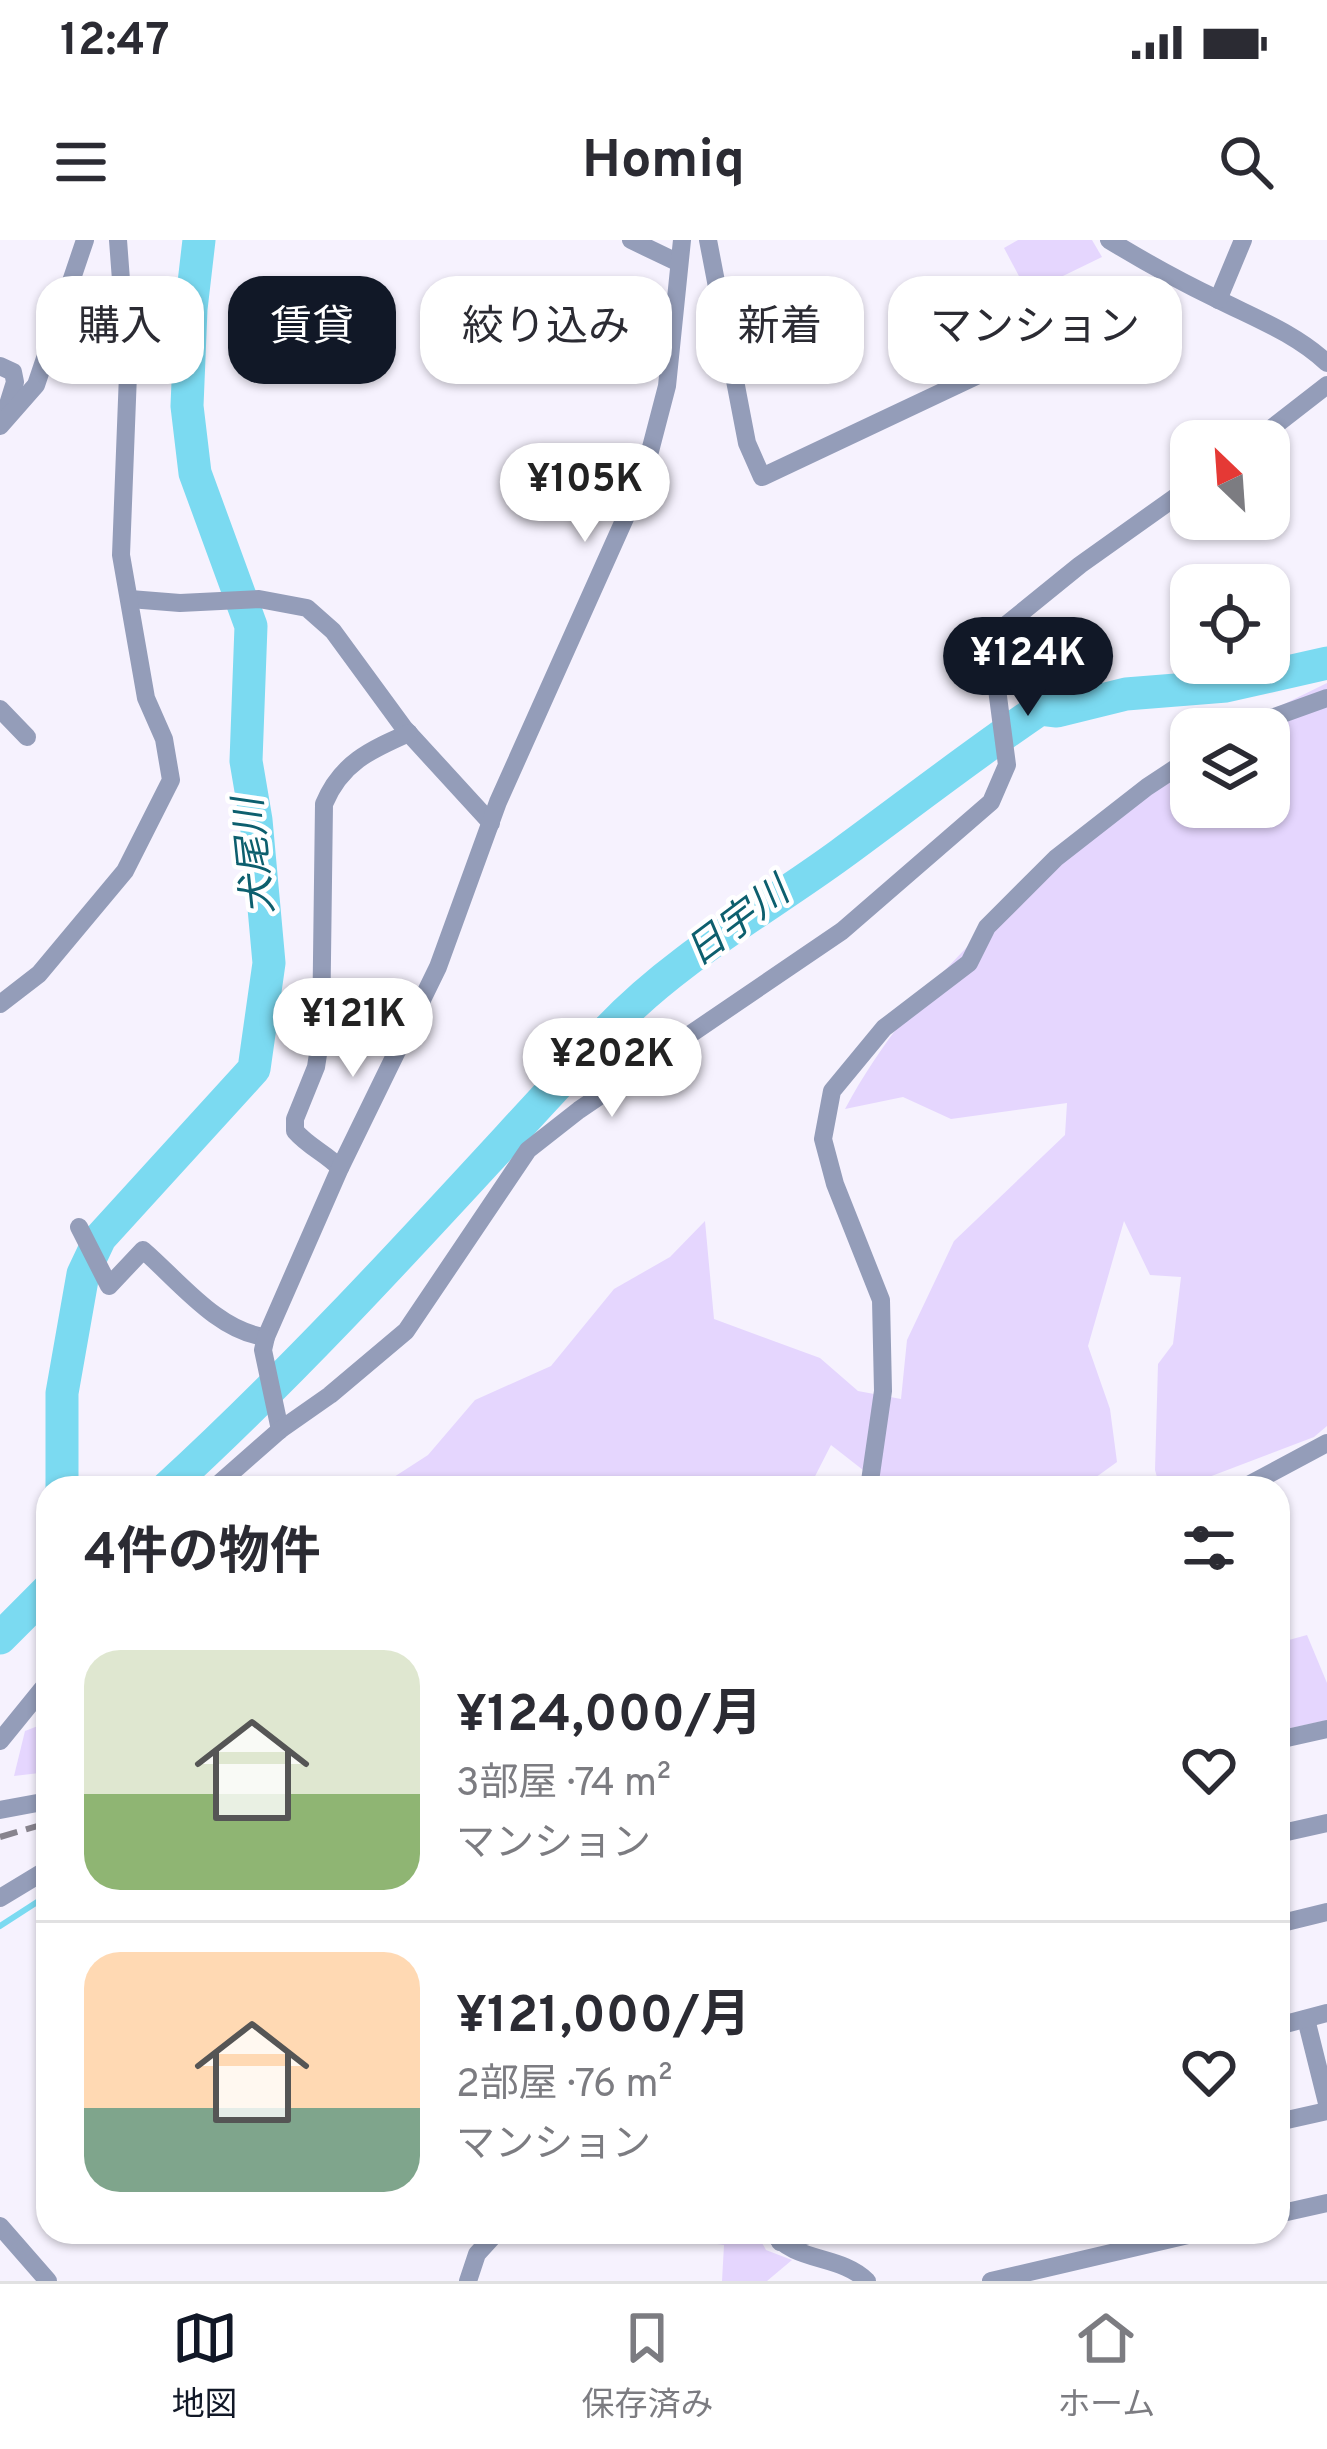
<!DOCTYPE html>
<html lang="ja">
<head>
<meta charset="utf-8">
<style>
  body { margin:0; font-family:Overpass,"Noto Sans JP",sans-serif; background:#f2f2f3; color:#2b2b33; height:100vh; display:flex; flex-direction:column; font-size:45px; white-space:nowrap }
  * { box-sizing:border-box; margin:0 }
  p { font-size:39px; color:#7c7c81 }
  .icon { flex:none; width:66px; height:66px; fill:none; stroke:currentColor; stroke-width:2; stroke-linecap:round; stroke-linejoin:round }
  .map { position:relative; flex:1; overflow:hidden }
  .side { position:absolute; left:36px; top:1236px; width:1254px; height:768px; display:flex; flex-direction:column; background:#fff; border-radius:36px; box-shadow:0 3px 9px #0004 }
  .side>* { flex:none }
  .banner { position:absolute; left:36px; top:36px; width:1257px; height:108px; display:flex; gap:24px }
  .needle { width:78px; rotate:335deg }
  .buttons { position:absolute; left:1170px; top:180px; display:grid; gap:24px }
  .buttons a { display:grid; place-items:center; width:120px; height:120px; border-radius:24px; background:#fff; box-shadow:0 3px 9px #0004; font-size:60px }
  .price { position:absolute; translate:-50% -102px; padding:0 27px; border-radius:42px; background:#fff; color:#222; font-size:39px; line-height:78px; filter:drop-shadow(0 3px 6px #0008) }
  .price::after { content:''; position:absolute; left:50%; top:72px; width:36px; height:27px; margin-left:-18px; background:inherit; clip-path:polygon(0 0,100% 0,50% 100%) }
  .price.current { background:#111827; color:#fff }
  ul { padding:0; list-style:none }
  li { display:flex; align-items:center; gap:36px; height:300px; padding:0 48px }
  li+li { border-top:3px solid #e1e1e2 }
  li span { display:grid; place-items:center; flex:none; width:336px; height:240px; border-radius:36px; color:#555 }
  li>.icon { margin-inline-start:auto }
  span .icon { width:144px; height:144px; fill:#fffc; stroke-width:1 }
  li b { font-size:51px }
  h2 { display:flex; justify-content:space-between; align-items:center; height:144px; padding:0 48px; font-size:51px }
  .chip { padding:0 42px; border-radius:36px; background:#fff; box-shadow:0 3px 9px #0004; font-size:42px; line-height:108px }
  .chip.current { background:#111827; color:#fff }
  .status { display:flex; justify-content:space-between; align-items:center; height:84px; padding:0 60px; background:#fff; direction:ltr }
  .status svg { height:33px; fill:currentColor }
  header { display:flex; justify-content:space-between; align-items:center; height:156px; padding:0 48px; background:#fff; font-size:54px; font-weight:700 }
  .tab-bar { display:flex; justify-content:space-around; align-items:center; height:168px; border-top:3px solid #e1e1e2; background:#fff; font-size:33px; color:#7c7c81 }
  .tab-bar a { display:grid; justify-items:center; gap:6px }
  .tab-bar .current { color:#111827 }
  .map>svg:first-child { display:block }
  .green { fill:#e5d6fe }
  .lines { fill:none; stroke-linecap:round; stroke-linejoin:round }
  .stream { stroke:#7bdaf1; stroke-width:6 }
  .river { stroke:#7bdaf1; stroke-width:33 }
  .minor { stroke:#949db9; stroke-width:18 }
  .rail { stroke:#88848e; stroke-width:6; stroke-dasharray:18 9; stroke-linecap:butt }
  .labels { text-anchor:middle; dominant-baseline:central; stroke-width:9; stroke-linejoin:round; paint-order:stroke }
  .water-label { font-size:39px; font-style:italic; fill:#0d5f6e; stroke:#fff }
</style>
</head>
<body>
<div class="status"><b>12:47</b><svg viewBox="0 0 49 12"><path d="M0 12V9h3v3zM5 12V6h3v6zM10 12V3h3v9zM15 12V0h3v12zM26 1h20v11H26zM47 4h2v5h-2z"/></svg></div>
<header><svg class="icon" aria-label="menu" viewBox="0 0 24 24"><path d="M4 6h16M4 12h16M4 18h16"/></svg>Homiq<svg class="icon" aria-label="search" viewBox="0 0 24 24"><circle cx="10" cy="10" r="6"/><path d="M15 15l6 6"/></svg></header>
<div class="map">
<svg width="1327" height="2041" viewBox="0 0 1327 2041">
  <rect width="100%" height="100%" fill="#f6f2fe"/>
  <g class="green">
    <path d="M1018 0H1092L1102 17 1028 53 1004 8Z"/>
    <path d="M1327 443V1186L1314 1197 1180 1248H1160L1155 1230 1158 1124 1173 1104 1181 1037 1150 1035 1124 981 1088 1106 1110 1169 1117 1222 1081 1248H886L831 1205 809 1248H377L428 1215 475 1160 551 1126 614 1049 670 1017 705 981 714 1079 820 1118 858 1151 901 1159 907 1100 954 1001 1065 895 1067 863 951 879 903 857 845 869C923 723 1059 623 1180 515L1191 510V567H1269V489H1233Z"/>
    <path d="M1307 1395 1327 1443V1480L1278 1491V1403Z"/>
    <path d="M48 1482V1532L14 1536 25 1491Z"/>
    <path d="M631 1992H756L766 2010 792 2020 767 2041H722L724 2005Z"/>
  </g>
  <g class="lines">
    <path class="stream" d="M0 1686 48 1655"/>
    <g class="river">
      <path d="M62 1248V1153L83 1034 100 998 254 829 269 723 256 580 246 521 251 386 195 233 187 166 191 69 199 0"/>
      <path d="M167 1248C324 1104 464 944 609 789 676 718 763 671 841 614 908 565 972 515 1040 469L1057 471 1126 454 1226 446 1327 423"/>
      <path d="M0 1398 48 1350"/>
    </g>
    <g class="minor">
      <path d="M631 0 679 23"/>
      <path d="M708 0 747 203 762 237 1025 113"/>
      <path d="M1109 0C1145 22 1181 42 1219 60 1257 79 1296 94 1327 123"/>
      <path d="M1218 60 1243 0"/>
      <path d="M926 84 956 145"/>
      <path d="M731 113 846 54"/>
      <path d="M0 126 13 132 15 142 5 174"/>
      <path d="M0 186 36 145 85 0"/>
      <path d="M1255 201 1327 145"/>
      <path d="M130 359 180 363 259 359 307 368 333 391 404 488 491 583"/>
      <path d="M0 469 27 497"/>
      <path d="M1241 489 1327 458"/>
      <path d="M0 764 39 734 125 631 171 540 164 499 146 458 121 315 128 134 118 0"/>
      <path d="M340 928C325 913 309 907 295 891V879L316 827 321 795 324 564C341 523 370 510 409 493"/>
      <path d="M79 987 109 1046 143 1010C178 1040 218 1092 266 1097"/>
      <path d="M280 1190 263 1110 266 1097 340 928 438 727 498 562 643 238 667 146 682 0"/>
      <path d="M214 1248 280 1190 330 1155 406 1091 528 910 579 870 842 691 991 562 1007 525 992 411 1001 389 1080 325 1191 246"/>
      <path d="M869 1248 883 1151 881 1060 835 944 823 899 832 851 884 788 969 723 987 687 1056 618 1147 547 1191 518"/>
      <path d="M1243 1248 1327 1203"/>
      <path d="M1278 1500 1327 1489"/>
      <path d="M0 1501 48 1442"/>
      <path d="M0 1570 48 1561"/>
      <path d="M1278 1594 1327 1583"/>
      <path d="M0 1658 48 1629"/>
      <path d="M1278 1684 1327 1672"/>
      <path d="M1306 1779 1327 1863"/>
      <path d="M1278 1786 1327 1773"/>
      <path d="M1278 1882 1327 1871"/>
      <path d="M1278 1974 1327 1963"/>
      <path d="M0 1986 48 2041"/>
      <path d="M772 1992C795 2023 840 2014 867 2041"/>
      <path d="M780 2002 821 1992"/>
      <path d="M468 2041 477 2014 497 1992"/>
      <path d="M991 2041 1201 1992"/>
    </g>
    <path class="rail" d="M0 1597 48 1583"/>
  </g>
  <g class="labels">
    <g class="water-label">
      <text transform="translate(257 616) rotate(-96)">犬尾川</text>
      <text transform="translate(739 684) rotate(-37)">日宇川</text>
    </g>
  </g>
</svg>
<div class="buttons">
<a><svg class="needle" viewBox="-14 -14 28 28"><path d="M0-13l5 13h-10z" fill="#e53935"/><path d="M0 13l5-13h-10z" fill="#7c7c81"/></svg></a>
<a><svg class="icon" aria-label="locate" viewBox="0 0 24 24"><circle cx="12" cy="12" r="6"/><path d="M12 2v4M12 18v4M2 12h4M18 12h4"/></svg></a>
<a><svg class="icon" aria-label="layers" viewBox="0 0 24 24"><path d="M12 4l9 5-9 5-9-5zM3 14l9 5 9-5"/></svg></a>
</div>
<b class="price" style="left:585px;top:305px">¥105K</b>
<b class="price current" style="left:1028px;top:479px">¥124K</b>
<b class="price" style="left:353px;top:840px">¥121K</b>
<b class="price" style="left:612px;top:880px">¥202K</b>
<div class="banner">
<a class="chip">購入</a>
<a class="chip current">賃貸</a>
<a class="chip">絞り込み</a>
<a class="chip">新着</a>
<a class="chip">マンション</a>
</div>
<section class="side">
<h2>4件の物件<svg class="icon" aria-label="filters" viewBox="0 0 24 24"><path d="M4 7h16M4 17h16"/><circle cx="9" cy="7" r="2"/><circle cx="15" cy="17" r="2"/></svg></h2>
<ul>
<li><span style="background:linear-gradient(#dfe7d0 60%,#8fb573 0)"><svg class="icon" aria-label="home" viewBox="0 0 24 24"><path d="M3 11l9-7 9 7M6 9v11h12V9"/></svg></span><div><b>¥124,000/月</b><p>3部屋 · 74 m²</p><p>マンション</p></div><svg class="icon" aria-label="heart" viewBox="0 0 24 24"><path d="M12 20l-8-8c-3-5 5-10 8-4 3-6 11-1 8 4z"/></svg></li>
<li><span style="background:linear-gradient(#ffd9b3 65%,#7fa58c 0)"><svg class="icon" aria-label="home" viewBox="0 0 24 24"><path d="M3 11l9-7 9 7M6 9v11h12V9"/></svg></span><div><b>¥121,000/月</b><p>2部屋 · 76 m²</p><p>マンション</p></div><svg class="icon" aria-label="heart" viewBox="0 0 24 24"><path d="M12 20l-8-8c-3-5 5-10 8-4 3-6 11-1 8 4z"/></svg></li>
</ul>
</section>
</div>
<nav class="tab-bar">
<a class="current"><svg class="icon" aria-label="map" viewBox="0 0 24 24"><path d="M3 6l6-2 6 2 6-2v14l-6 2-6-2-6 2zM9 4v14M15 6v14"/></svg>地図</a>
<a><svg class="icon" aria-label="saved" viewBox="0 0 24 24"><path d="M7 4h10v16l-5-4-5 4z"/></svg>保存済み</a>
<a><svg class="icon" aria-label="home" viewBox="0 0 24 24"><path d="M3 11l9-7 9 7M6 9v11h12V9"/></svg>ホーム</a>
</nav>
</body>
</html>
